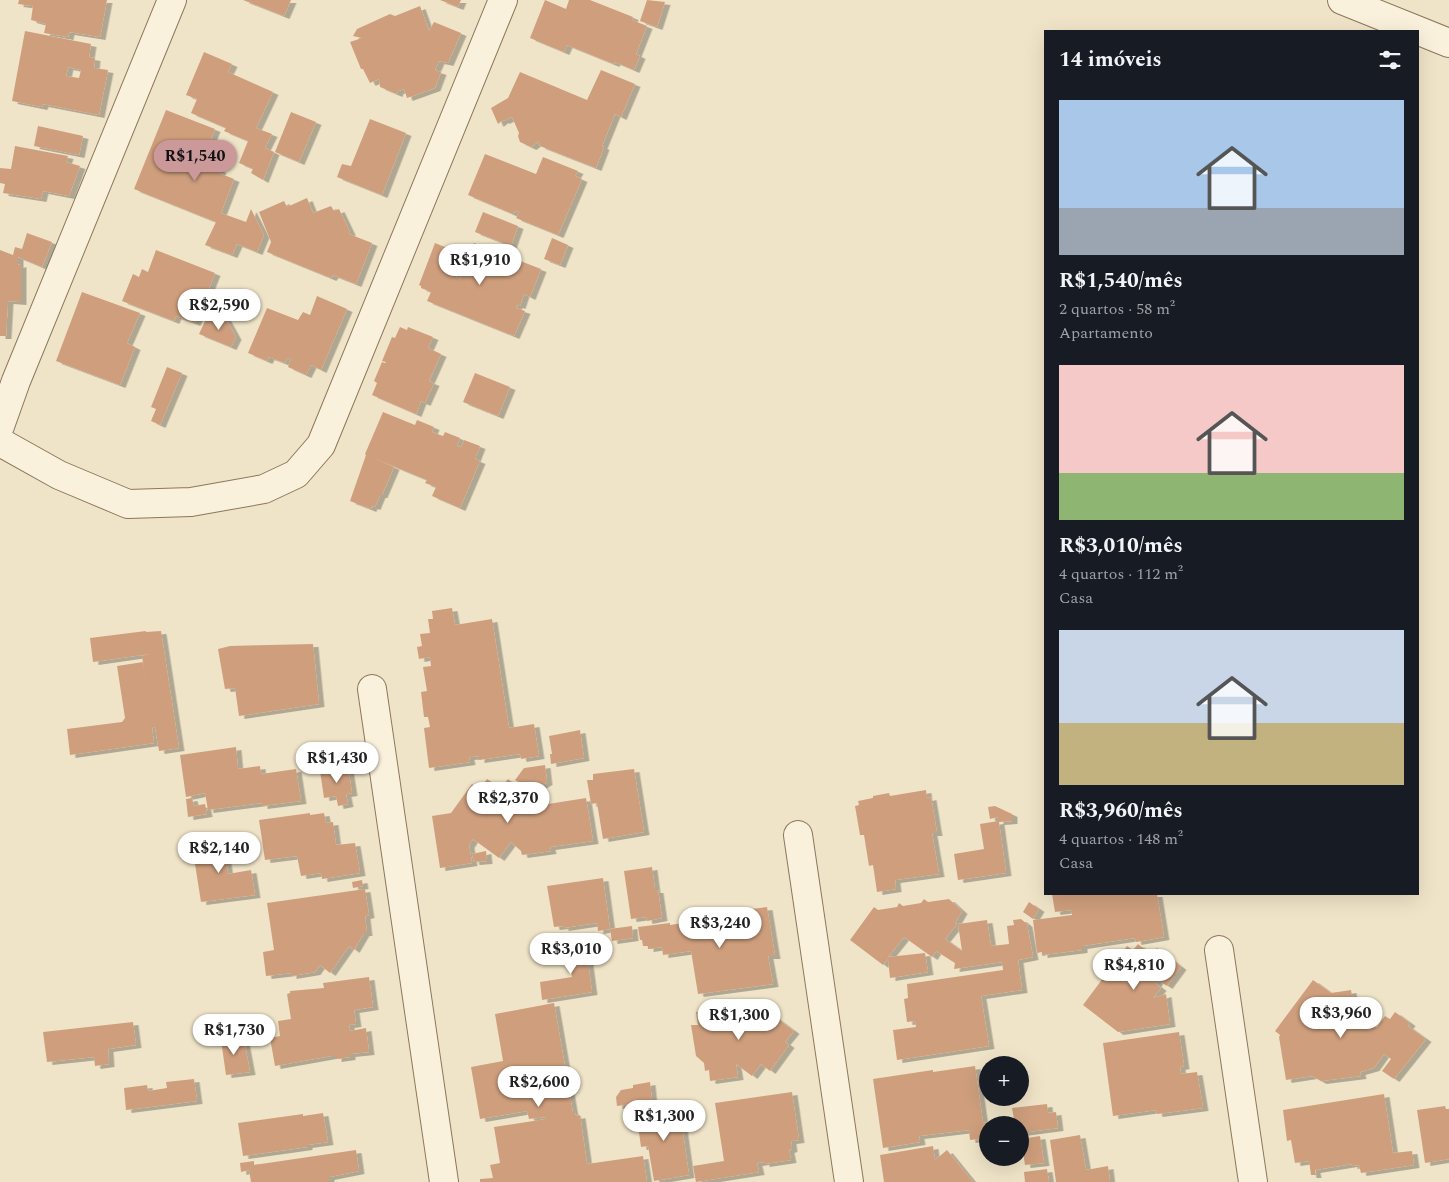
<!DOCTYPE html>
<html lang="pt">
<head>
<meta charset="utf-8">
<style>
  body { margin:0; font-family:Spectral,serif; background:#242831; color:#f1f3f6; height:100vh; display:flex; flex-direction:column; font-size:19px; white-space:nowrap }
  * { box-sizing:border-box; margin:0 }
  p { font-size:16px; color:#9ea1a6 }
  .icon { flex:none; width:28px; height:28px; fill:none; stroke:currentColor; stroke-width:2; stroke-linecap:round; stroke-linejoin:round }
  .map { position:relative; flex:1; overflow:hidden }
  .details { position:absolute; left:1044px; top:30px; width:375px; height:865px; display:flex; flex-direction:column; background:#171b24; border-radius:0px; box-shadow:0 5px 20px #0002 }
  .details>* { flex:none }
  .buttons { position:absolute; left:979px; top:1056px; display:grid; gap:10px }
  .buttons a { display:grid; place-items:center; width:50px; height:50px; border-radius:50%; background:#171b24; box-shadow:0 5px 20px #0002; font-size:25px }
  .price { position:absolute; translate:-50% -42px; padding:0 11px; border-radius:18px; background:#fff; color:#222; font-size:16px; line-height:32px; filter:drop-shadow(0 1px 2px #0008) }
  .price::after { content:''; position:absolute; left:50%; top:30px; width:15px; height:11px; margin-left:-8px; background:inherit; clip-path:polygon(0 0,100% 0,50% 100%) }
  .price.active { background:#cc999b; color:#111 }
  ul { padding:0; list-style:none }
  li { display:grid; align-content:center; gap:10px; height:265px; padding:0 15px }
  li span { display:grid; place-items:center; height:155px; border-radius:0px; color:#555 }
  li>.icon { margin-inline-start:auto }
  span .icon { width:90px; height:90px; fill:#fffc; stroke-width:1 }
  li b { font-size:21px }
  h2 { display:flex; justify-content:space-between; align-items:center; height:60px; padding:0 15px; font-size:21px }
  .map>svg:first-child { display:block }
  .building { fill:#cf9f7d; fill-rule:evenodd; filter:url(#shadow) }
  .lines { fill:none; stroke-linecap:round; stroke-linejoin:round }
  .minor-casing { stroke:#8d765c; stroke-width:30 }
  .minor { stroke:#faf1dc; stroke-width:28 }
</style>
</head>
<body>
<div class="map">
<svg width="1449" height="1182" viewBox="0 0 1449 1182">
  <defs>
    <filter id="shadow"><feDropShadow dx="5.5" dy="3" stdDeviation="0" flood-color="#0004"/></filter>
  </defs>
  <rect width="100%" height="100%" fill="#f0e4c8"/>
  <g class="building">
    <path d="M19 0H107L100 37 69 32 68 37 44 33 46 24 31 20 33 6 18 4Z"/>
    <path d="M243 0H291L284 16Z"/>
    <path d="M440 0H461L458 7Z"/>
    <path d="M545 0 566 9 569 0H590L633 17 632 20 647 26 636 54 640 56 634 70 615 62 614 64 567 45 564 52 530 38Z"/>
    <path d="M647 0 665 2 657 27 640 21Z"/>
    <path d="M420 6 429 31 434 22 461 33 448 63 439 61 435 70 441 72 435 88 407 98 404 89 398 91 397 94 380 87 379 79 370 83 363 69H361L350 42 362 38 353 36 357 29 390 14 395 16Z"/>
    <path d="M25 31 91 44 89 57 95 58 94 68 108 70 99 115 43 104 42 107 12 101ZM68 67 81 70 79 78 66 76Z"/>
    <path d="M204 52 232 64 228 72 273 92 256 128 272 134 265 148 274 152 263 180 251 173 253 169 239 163 248 141 224 131 226 128 191 113 197 99 186 95Z"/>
    <path d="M601 70 635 84 621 117 615 114 602 146 604 147 596 168 540 146 539 141 531 147 520 142 518 136 519 133 512 117 504 121 503 120 498 124 491 108 508 98 520 72 587 100Z"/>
    <path d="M166 110 215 129 209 144 207 143 199 164 208 168 210 169 211 166 221 170 219 173 234 179 221 213 246 222 251 209 264 235 257 252 237 244 232 255 205 245 216 222 134 189Z"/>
    <path d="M291 112 316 122 299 162 275 152Z"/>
    <path d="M370 119 406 133 382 195 337 177 342 164 351 166Z"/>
    <path d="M38 126 83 136 79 155 34 146Z"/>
    <path d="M15 146 68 156 66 162 80 166 69 196 43 191 41 199 3 193 5 184 0 183V168L11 169Z"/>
    <path d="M485 154 536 174 543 157 578 171 575 176 582 179 558 235 516 218 519 212 515 211 513 214 468 195Z"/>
    <path d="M307 198 313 213 331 206 334 211 339 209 350 232 349 234 372 243 356 284 333 275 331 278 267 252 271 242 259 212 284 201 287 207Z"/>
    <path d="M483 212 518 226 511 246 475 232Z"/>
    <path d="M27 233 52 242 42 267 18 257V265L21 264V302L8 301 6 336H0V250L13 255 15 247 22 249Z"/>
    <path d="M552 238 568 245 560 265 544 259Z"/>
    <path d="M435 243 465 255 456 277 460 279 474 243 541 269 530 297 524 294 520 306 517 305 516 308 525 311 514 336 427 301 431 292 421 288V286L419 285Z"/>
    <path d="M156 250 215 273 195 323 176 316 174 321 122 301 133 274 139 277 142 269 148 272Z"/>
    <path d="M82 292 140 313 127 343 135 347 120 385 56 361Z"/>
    <path d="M317 296 347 309 321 370 311 365 306 375 288 367 291 359 287 358 285 363 269 357 267 361 248 353 267 308 298 320 303 312 310 315Z"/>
    <path d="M224 315 236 337 231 347 199 334 206 319Z"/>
    <path d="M400 327 407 330 408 327 433 337 428 348 441 354 429 381 434 383 425 403 421 401 416 414 372 395 377 383 374 381 382 362 385 363 386 362 382 361 392 337 395 338Z"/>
    <path d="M167 367 182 373 160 425 151 421 156 409 151 407Z"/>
    <path d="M475 373 510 387 498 416 463 402Z"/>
    <path d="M383 412 415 425 417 420 434 427 432 432 443 436 445 432 460 438 457 446 461 447 464 440 480 446 475 459 480 461 460 508 432 496 436 487 425 483 427 480 369 456 394 467 382 495H380L375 507 372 506 371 509 350 501 366 455 365 454Z"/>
    <path d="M452 608 455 625 492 619 509 728 534 724 539 756 521 759 520 754 479 760V756L469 757 470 762 429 768 424 728 430 727 428 717H424L421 692 427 691 423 667 431 666 430 657 419 659 417 647 422 646 420 634 430 633 428 619H433L432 611Z"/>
    <path d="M146 631V632L161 631 179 748 159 751 155 727 152 728 154 743 70 755 67 729 122 722 125 718 117 666 143 662 152 723 142 656 149 654 93 662 90 638Z"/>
    <path d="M313 644 319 704 239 716 235 688 225 689 218 649 230 646Z"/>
    <path d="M580 730 584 758 551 764 550 754H552L549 736Z"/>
    <path d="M236 747 238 769 260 766 261 774 296 769 301 801 262 806V803L208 810 205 793 186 797 180 755Z"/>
    <path d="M545 765 547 782 533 790 515 780 524 768Z"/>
    <path d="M348 767 352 793 346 794 348 804 338 806 336 796 324 798 320 771Z"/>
    <path d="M634 769 644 832 603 839 597 803 591 804 587 780H593V774Z"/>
    <path d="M487 779 501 788 508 779 542 805 586 798 593 841 550 847 551 851 522 855 521 851 511 842 499 858 473 839 469 845 472 863 440 868 432 816 451 813 472 784 479 790Z"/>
    <path d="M926 790 927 798 931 797 937 833H932L939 874 895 880 896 889 877 892 873 865 869 866 864 835H860L855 806 859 805 858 801 873 798V796L889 793 890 796Z"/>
    <path d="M192 798 194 806 205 804 207 814 188 817 186 799Z"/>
    <path d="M995 806 1012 814V821L999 822 1006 873 958 880 954 854 984 849 980 824 998 821V817L990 819 988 807Z"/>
    <path d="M310 813V815L324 813 326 823 333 822 336 845 355 843 360 873 322 879 321 873 301 876 297 856 265 860 259 820Z"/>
    <path d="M223 840 228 874 251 870 255 895 201 902 192 845Z"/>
    <path d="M486 851 487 861 474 862 472 854Z"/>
    <path d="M652 867 655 890H658L662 918 647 921 646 917 631 919 624 871Z"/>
    <path d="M603 878 610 929 632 926 633 938 612 941 610 929 598 931 597 923 563 928V926L554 927 547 886Z"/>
    <path d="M362 880 363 886 353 888 352 882Z"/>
    <path d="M365 889 369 915 365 916 367 933H364L354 950 349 946 330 973 320 965 315 972 291 976V973L266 976 263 952 274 950 267 903Z"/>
    <path d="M1052 894H1157L1164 937 1136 942 1135 938 1082 946V950L1042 955V952L1037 953 1033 920 1072 915 1071 910 1055 912Z"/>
    <path d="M924 899 928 902 949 899 962 911 955 923 957 924 945 939 962 951 958 924 987 920 991 946 1009 944 1007 926 1014 925 1013 920 1021 919 1027 924 1033 957 1018 960 1022 990 981 996 989 1046 897 1060 893 1030 916 1027 915 1021 907 1022 904 999 908 998 907 984 1003 970 1002 962 954 969 955 963 936 951 932 957 904 937 888 957 925 953 928 972 890 978 888 959 883 965 850 940 874 907 878 910 897 907 899 903 903 906 921 903Z"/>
    <path d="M1029 902 1039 909 1033 919 1023 912Z"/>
    <path d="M767 907 775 956H768L773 984 698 994 691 951 663 955 662 947 648 949V946H643L642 940H640L638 927 670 923V925L736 915V911Z"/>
    <path d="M585 942V946L591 945 592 955H587L592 992 542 1000 540 982 572 977 567 945Z"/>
    <path d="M1138 944 1151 954 1157 948 1181 967 1167 986 1158 980 1156 984 1161 988 1153 998 1166 994 1170 1024 1118 1032 1083 1005 1127 946 1133 950Z"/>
    <path d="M369 977 373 1007 354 1010 356 1024 349 1025 350 1031 366 1028 369 1052 350 1054V1057L336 1059V1056H331L275 1066 270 1038 280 1036 278 1021 291 1019 287 994 290 993V991L324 988 323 983Z"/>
    <path d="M1313 980 1331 993 1351 990 1357 1025 1362 1028 1377 1027 1385 1016 1390 1019 1395 1012 1410 1023 1408 1026 1426 1039 1394 1079 1382 1071 1391 1059 1384 1054 1374 1068 1360 1072 1361 1076 1321 1081 1312 1076 1286 1080 1279 1037 1280 1035 1275 1031Z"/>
    <path d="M554 1003 573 1113H575L576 1116 580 1115 587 1164 643 1156 647 1182H480V1179L493 1178 490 1165 500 1163 494 1127 546 1119V1117L529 1119 527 1111 480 1119 471 1067 503 1061 495 1014Z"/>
    <path d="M758 1005V1007H762L794 1031 785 1042 789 1045 770 1071 761 1064 752 1076 736 1064 738 1077 710 1081 709 1070 705 1071 704 1063 696 1056 691 1025H698L696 1012 716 1009 717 1013Z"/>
    <path d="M133 1022 136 1045 108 1049 109 1064 95 1066 94 1057 47 1062 43 1032Z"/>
    <path d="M228 1032 230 1043 244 1040 250 1072 226 1075 220 1033Z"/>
    <path d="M1179 1032 1184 1066 1180 1067 1181 1074 1197 1072 1203 1108 1157 1114 1156 1110 1113 1116 1103 1043Z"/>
    <path d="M975 1066 983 1123 1014 1119 1012 1108 1047 1104 1048 1113 1056 1112 1058 1128 1020 1133V1125H988V1138L970 1140 969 1130 919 1136 920 1142 883 1148 873 1079 933 1070V1072Z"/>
    <path d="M194 1079 197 1101 126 1110 124 1088 147 1085 148 1091 167 1088 166 1082Z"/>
    <path d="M650 1082 652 1101 617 1106 616 1097 621 1090 633 1088V1085Z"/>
    <path d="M792 1092 799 1140 791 1141 792 1149 789 1150 791 1160 764 1164V1162L757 1163 759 1172 696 1182 693 1166 724 1161 715 1103Z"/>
    <path d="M1384 1094 1393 1153 1412 1151 1414 1165 1361 1173 1359 1165 1352 1166V1164L1315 1170 1316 1175H1311L1309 1161 1295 1163 1291 1140 1287 1141 1283 1110Z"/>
    <path d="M679 1105 689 1175 654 1181 648 1146 641 1147 637 1118 644 1117 643 1110Z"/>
    <path d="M1445 1106 1446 1109H1449V1159L1425 1163 1417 1110Z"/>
    <path d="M323 1113 328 1142 307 1145V1147L243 1156 238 1123 303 1114V1116Z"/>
    <path d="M1080 1135 1086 1170 1108 1166 1110 1182H1056L1050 1140Z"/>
    <path d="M1040 1136 1044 1163 1025 1165 1021 1139Z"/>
    <path d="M933 1146 935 1160 947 1150 973 1182H884L880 1155Z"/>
    <path d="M356 1150 359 1171 329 1177V1182H251L249 1170 241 1172 240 1163 254 1161V1165Z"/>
    <path d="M1047 1169 1049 1182H1025L1024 1172Z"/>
  </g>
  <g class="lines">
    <g class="minor-casing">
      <g id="minor">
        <path d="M1342 0 1449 43"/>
        <path d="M0 426 16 381 172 0"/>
        <path d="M0 442 59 475 128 504 191 502 264 489 296 474 321 445 503 0"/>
        <path d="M372 689 444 1182"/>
        <path d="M798 835 849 1182"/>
        <path d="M1219 950 1253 1182"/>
      </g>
    </g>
    <use href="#minor" class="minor"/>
  </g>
</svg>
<div class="buttons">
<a>+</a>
<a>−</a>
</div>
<b class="price active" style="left:195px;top:182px">R$1,540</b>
<b class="price" style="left:480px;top:286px">R$1,910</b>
<b class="price" style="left:219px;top:331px">R$2,590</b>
<b class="price" style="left:337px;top:784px">R$1,430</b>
<b class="price" style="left:508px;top:824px">R$2,370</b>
<b class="price" style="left:219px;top:874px">R$2,140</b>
<b class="price" style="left:720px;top:949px">R$3,240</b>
<b class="price" style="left:571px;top:975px">R$3,010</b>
<b class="price" style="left:1134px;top:991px">R$4,810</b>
<b class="price" style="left:1341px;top:1039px">R$3,960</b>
<b class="price" style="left:739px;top:1041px">R$1,300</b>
<b class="price" style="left:234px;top:1056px">R$1,730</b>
<b class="price" style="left:539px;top:1108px">R$2,600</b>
<b class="price" style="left:664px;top:1142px">R$1,300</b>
<section class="details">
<h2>14 imóveis<svg class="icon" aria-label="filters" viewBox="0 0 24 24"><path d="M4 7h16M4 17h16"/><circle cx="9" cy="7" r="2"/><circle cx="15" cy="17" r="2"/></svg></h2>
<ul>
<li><span style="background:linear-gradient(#a9c7e8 70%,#9aa5b1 0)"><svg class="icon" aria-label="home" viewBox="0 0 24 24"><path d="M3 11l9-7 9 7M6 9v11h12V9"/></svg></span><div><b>R$1,540/mês</b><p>2 quartos · 58 m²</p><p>Apartamento</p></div></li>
<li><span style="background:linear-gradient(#f6c9c9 70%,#8fb573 0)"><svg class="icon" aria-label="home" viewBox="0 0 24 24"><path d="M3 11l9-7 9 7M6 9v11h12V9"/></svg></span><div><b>R$3,010/mês</b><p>4 quartos · 112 m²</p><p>Casa</p></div></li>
<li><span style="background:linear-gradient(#c9d6e8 60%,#c2b280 0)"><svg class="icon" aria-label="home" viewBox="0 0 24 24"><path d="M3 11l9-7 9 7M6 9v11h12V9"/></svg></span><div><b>R$3,960/mês</b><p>4 quartos · 148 m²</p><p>Casa</p></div></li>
</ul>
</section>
</div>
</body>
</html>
